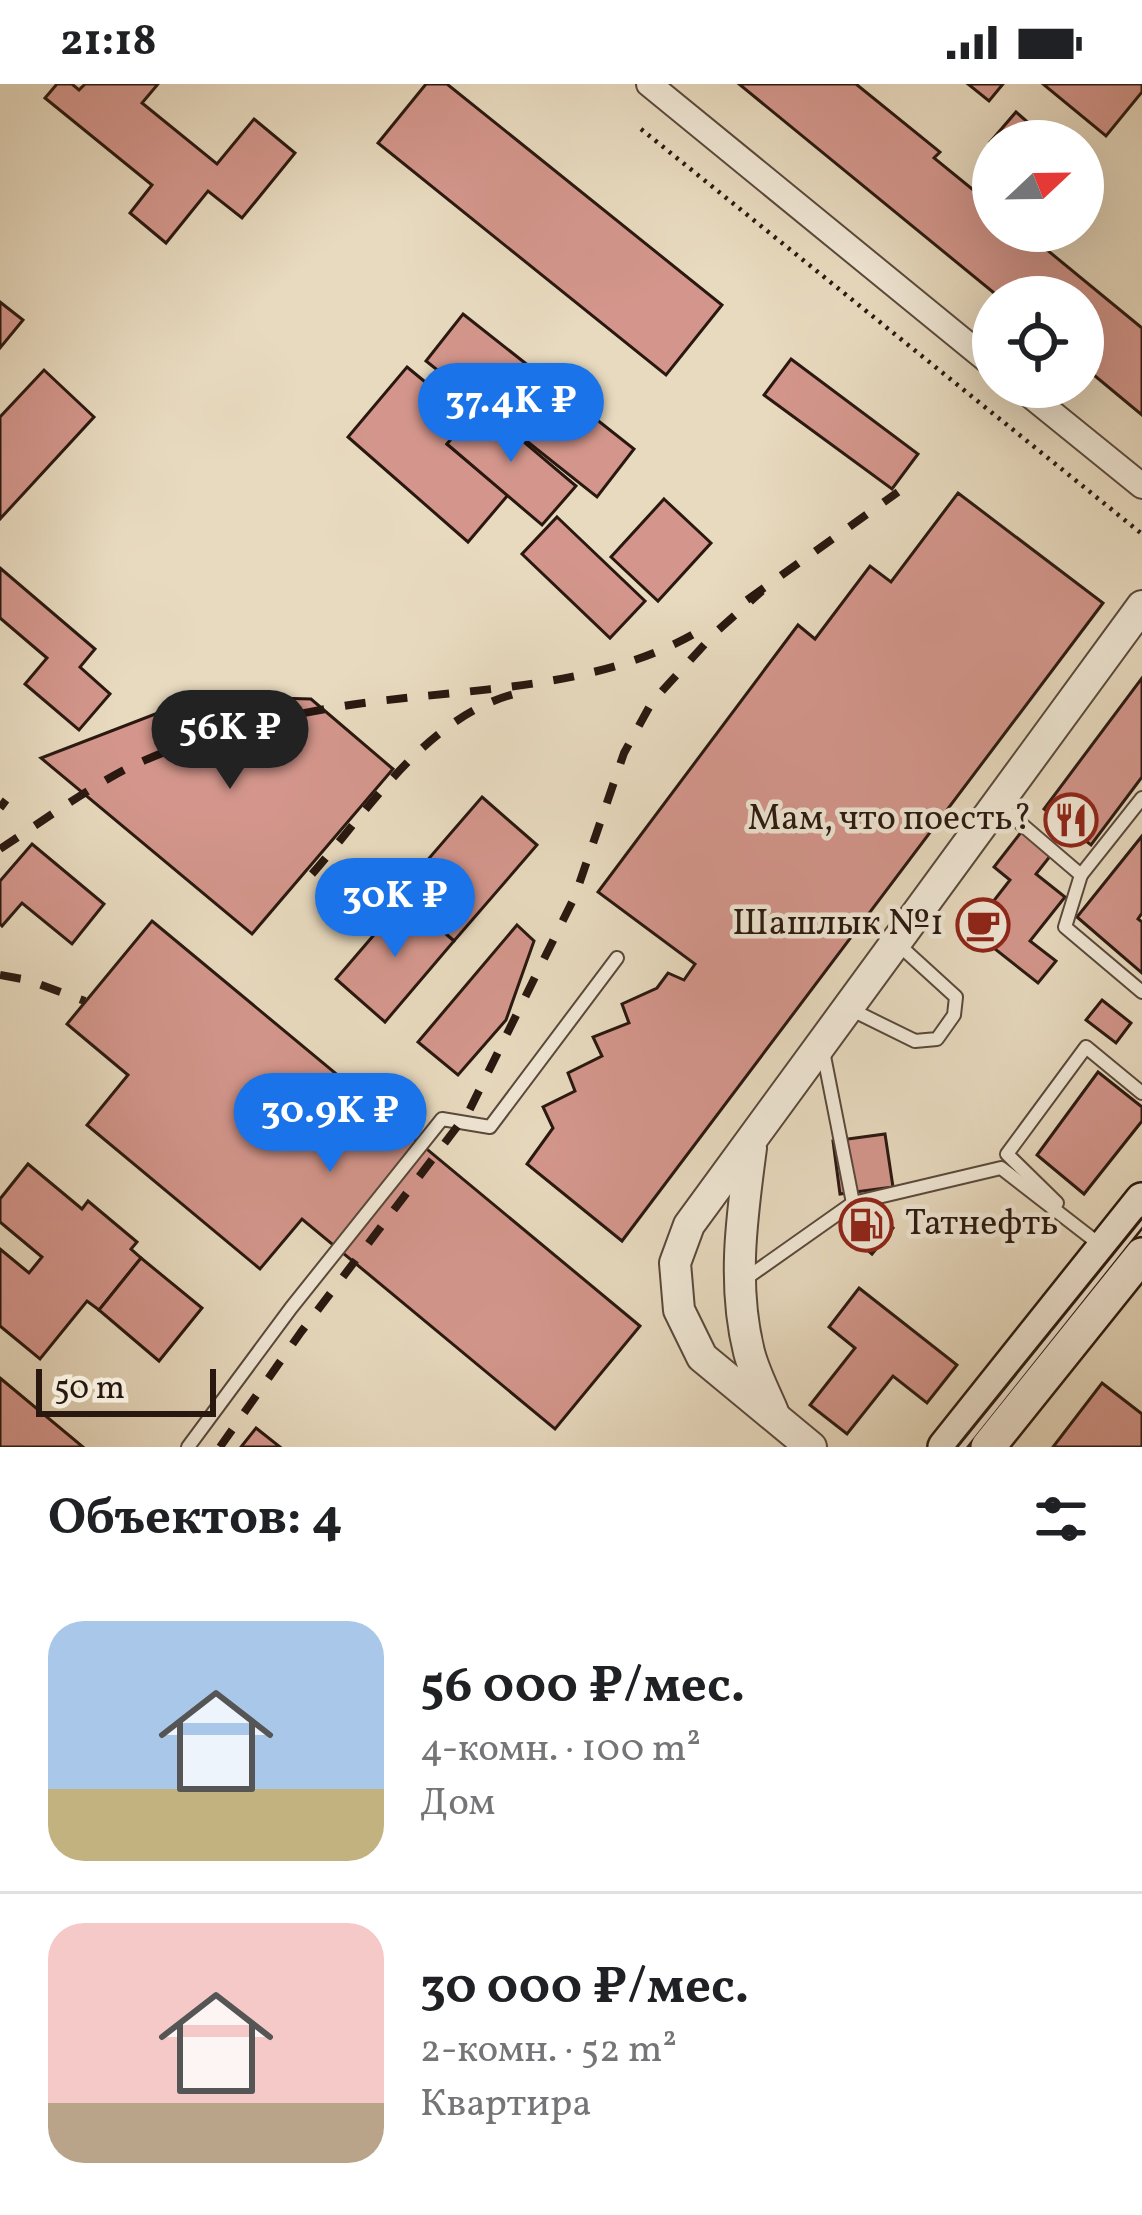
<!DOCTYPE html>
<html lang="ru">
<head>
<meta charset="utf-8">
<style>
  body { margin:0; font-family:Vollkorn,serif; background:#f6f6f6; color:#202124; height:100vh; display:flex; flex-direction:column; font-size:45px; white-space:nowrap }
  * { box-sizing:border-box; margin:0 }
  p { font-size:39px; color:#757577 }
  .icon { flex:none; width:66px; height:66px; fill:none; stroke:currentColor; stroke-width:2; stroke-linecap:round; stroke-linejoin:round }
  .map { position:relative; height:1363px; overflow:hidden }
  .drawer { display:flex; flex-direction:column; background:#fff; flex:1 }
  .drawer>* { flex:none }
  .needle { width:78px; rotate:68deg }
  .tools { position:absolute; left:972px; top:36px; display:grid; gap:24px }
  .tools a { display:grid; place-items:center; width:132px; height:132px; border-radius:50%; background:#fff; box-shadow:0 12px 48px #0002; font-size:60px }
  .scale { position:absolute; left:36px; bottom:30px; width:180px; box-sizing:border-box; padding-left:12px; border:6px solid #291810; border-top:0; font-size:33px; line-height:42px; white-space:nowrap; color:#291810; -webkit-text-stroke:9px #f0e7d5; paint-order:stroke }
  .price { position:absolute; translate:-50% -102px; padding:0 27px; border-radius:42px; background:#1a73e8; color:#fff; font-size:39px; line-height:78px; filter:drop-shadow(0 3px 6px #0008) }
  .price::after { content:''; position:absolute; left:50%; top:72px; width:36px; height:27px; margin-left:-18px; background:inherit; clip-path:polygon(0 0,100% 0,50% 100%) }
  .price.on { background:#222; color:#fff }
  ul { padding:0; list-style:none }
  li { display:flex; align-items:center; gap:36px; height:300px; padding:0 48px }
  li+li { border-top:3px solid #e0e0e0 }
  li span { display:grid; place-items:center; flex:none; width:336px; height:240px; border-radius:36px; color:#555 }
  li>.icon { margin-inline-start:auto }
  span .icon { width:144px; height:144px; fill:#fffc; stroke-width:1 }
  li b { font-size:51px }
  h2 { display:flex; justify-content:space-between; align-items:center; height:144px; padding:0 48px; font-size:51px }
  .status { display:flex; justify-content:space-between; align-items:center; height:84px; padding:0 60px; background:#fff; direction:ltr }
  .status svg { height:33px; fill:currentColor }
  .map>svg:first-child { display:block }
  .building { fill:#d4968c; stroke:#291810; stroke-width:3 }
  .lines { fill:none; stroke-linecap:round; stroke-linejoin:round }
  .service-casing { stroke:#59483c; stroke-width:16 }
  .minor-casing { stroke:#59483c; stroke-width:28 }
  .tertiary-casing { stroke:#59483c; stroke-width:34 }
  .secondary-casing { stroke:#291810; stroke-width:38 }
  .path { stroke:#291810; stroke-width:4.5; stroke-dasharray:3 6; stroke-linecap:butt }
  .service { stroke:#f0e7d5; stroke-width:12 }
  .minor { stroke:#f0e7d5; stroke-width:24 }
  .tertiary { stroke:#f0e7d5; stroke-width:30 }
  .secondary { stroke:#f0e7d5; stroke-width:33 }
  .tram { stroke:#291810; stroke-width:3 }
  .rail { stroke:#291810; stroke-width:8; stroke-dasharray:21 21; stroke-linecap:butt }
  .labels { text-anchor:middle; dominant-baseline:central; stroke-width:9; stroke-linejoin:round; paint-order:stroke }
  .poi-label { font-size:36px; fill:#291810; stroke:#f0e7d5; text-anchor:end }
</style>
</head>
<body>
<div class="status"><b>21:18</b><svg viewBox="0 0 49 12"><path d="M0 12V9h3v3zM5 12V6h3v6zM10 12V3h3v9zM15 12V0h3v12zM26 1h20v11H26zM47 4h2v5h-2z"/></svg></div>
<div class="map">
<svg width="1142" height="1363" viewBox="0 0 1142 1363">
  <rect width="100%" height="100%" fill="#e8dabf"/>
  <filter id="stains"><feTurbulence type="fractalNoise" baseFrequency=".00167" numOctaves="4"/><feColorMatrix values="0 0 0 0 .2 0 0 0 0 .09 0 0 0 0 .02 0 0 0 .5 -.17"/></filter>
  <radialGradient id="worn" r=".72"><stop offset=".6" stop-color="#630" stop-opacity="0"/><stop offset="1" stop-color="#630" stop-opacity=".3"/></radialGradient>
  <g class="building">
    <path d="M57 0H72L79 6 85 0H158L142 19 217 80 254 35 295 69 242 134 208 107 166 159 130 129 152 101 45 14Z"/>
    <path d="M426 0H447L722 221 666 291 378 59Z"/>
    <path d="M739 0H856L940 68 934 74 993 122V147H1024L1142 244V331L1083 282V213H999Z"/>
    <path d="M968 0H1003L989 17Z"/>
    <path d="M1043 0H1142V8L1106 52Z"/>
    <path d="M1016 28 1049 57H991Z"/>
    <path d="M0 218 23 236 0 264Z"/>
    <path d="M463 230 634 365 597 413 426 277Z"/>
    <path d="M791 275 918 370 892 405 764 311Z"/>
    <path d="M407 283 469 334 447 360 508 411 468 458 348 353Z"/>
    <path d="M44 286 94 333 0 435V333Z"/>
    <path d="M480 321 576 402 542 441 447 360Z"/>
    <path d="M958 409 1103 519 622 1157 527 1080 553 1044 543 1023 575 1007 568 989 602 972 593 953 629 939 622 920 657 904 668 889 684 896 695 880 598 808 798 541 815 555 870 482 891 498Z"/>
    <path d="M664 415 711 459 658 517 611 473Z"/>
    <path d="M557 433 645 517 610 554 522 470Z"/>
    <path d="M0 484 95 565 80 583 110 610 79 646 25 600 47 574 0 534Z"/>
    <path d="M1142 594V693L1091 761 1044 725Z"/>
    <path d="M202 612 311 615 393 685 252 850 41 674Z"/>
    <path d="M482 713 537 761 454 857 399 809Z"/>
    <path d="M1022 747 1051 771 1036 790 1065 813 1030 857 1056 877 1038 899 971 846 1010 796 994 783Z"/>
    <path d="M1142 752V829L1138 835 1142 838V889L1077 833Z"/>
    <path d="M32 760 104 820 72 860 22 819 2 842 0 840V797Z"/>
    <path d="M399 809 454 857 385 938 336 895 397 824Z"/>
    <path d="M152 837 640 1242 555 1345 302 1135 260 1185 87 1041 128 991 67 940Z"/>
    <path d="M517 841 534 857 506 936 458 991 418 958Z"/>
    <path d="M1102 916 1131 939 1116 959 1086 936Z"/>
    <path d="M1098 988 1142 1023V1037L1084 1110 1037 1071Z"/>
    <path d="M885 1050 893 1103 840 1110 833 1057Z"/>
    <path d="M28 1080 82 1125 88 1117 137 1158 131 1165 141 1174 99 1226 87 1217 40 1275 0 1242V1165L29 1189 42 1173 0 1138V1115Z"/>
    <path d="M877 1131 893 1144 872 1170 842 1144 852 1133Z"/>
    <path d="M141 1174 202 1224 159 1277 99 1226Z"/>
    <path d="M859 1204 957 1281 927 1319 893 1292 847 1350 810 1321 855 1264 829 1243Z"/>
    <path d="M0 1294 83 1363H0Z"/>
    <path d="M1102 1299 1142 1330V1363H1053Z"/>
    <path d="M256 1344 280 1363H241Z"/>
  </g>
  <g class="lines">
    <g class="service-casing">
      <g id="service">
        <path d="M999 721 1081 791 1065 843 1142 908"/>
        <path d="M1081 791 1142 714"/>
        <path d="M850 925 915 957 937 955 954 931 956 913 899 861"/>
        <path d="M823 967 853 1119"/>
        <path d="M1057 1119 1007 1070 1086 963 1142 1009"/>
        <path d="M741 1198 853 1119 1001 1084 1103 1163"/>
        <path d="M188 1363 291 1224 442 1035 490 1043 617 874"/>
      </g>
    </g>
    <g class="minor-casing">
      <g id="minor">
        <path d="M649 0 993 281"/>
        <path d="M1020 303 1142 402"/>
      </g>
    </g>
    <g class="tertiary-casing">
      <g id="tertiary">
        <path d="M751 1064C742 1132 732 1200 749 1268 754 1288 765 1309 773 1328"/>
        <path d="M811 1363 702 1273 679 1226 675 1179 689 1141 1142 522"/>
      </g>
    </g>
    <g class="secondary-casing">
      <g id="secondary">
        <path d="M945 1363 1142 1116"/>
        <path d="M988 1363 1142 1171"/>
      </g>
    </g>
    <path class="path" d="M641 45 1142 450"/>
    <use href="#service" class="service"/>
    <use href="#minor" class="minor"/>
    <use href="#tertiary" class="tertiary"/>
    <use href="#secondary" class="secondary"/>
    <path class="tram" d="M957 1363 1142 1134"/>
    <g class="rail">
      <path d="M747 516 898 408"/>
      <path d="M0 724 6 716"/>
      <path d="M0 765C41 738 81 709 124 686 190 653 270 634 343 622 463 603 601 609 707 542"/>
      <path d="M312 790C370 724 426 634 514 610"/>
      <path d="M0 891 28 896 85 917"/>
      <path d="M220 1363 301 1248 469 1027 575 812 624 669 652 618 716 548 762 507"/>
    </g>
  </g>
  <defs>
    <g id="restaurant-ring" transform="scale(2.7)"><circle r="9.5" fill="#f0e7d5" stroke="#8f2418" stroke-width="1.5"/><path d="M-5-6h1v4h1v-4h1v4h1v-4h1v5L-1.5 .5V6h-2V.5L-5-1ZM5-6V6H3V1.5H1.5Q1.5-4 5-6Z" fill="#8f2418"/></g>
    <g id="cafe-ring" transform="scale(2.7)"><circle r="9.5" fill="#f0e7d5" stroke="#8f2418" stroke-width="1.5"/><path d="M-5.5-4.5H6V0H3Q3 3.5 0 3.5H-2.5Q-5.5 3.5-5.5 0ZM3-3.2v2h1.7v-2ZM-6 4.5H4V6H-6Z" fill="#8f2418"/></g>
    <g id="fuel-ring" transform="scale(2.7)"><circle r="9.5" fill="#f0e7d5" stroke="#8f2418" stroke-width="1.5"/><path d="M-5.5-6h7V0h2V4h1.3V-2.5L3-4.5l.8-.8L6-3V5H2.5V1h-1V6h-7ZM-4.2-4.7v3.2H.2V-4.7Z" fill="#8f2418"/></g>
  </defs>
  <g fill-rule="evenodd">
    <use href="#restaurant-ring" x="1071" y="736"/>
    <use href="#cafe-ring" x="983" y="841"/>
    <use href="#fuel-ring" x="866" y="1141"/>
  </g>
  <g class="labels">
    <g class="poi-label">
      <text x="1032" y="736">Мам, что поесть?</text>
      <text x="944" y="841">Шашлык №1</text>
      <text x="905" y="1141" text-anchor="start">Татнефть</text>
    </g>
  </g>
  <rect width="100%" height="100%" filter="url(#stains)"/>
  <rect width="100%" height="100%" fill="url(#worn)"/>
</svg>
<div class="tools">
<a><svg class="needle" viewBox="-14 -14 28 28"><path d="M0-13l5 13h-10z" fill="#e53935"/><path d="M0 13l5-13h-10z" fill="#757577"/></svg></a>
<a><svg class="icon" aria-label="locate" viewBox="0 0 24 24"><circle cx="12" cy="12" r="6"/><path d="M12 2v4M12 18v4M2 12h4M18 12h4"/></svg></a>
</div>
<div class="scale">50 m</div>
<b class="price" style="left:511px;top:381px">37.4K ₽</b>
<b class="price on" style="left:230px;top:708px">56K ₽</b>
<b class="price" style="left:395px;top:876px">30K ₽</b>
<b class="price" style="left:330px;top:1091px">30.9K ₽</b>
</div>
<section class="drawer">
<h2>Объектов: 4<svg class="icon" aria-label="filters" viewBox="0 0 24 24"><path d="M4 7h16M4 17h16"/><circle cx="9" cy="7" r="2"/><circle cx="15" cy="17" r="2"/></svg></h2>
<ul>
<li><span style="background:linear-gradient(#a9c7e8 70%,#c2b280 0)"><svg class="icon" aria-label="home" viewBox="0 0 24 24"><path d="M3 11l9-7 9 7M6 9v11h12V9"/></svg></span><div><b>56 000 ₽/мес.</b><p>4-комн. · 100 m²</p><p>Дом</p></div></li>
<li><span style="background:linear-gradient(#f6c9c9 75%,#b9a48a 0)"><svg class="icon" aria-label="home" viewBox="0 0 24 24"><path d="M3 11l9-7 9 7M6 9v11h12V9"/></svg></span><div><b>30 000 ₽/мес.</b><p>2-комн. · 52 m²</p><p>Квартира</p></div></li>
</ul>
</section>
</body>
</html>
